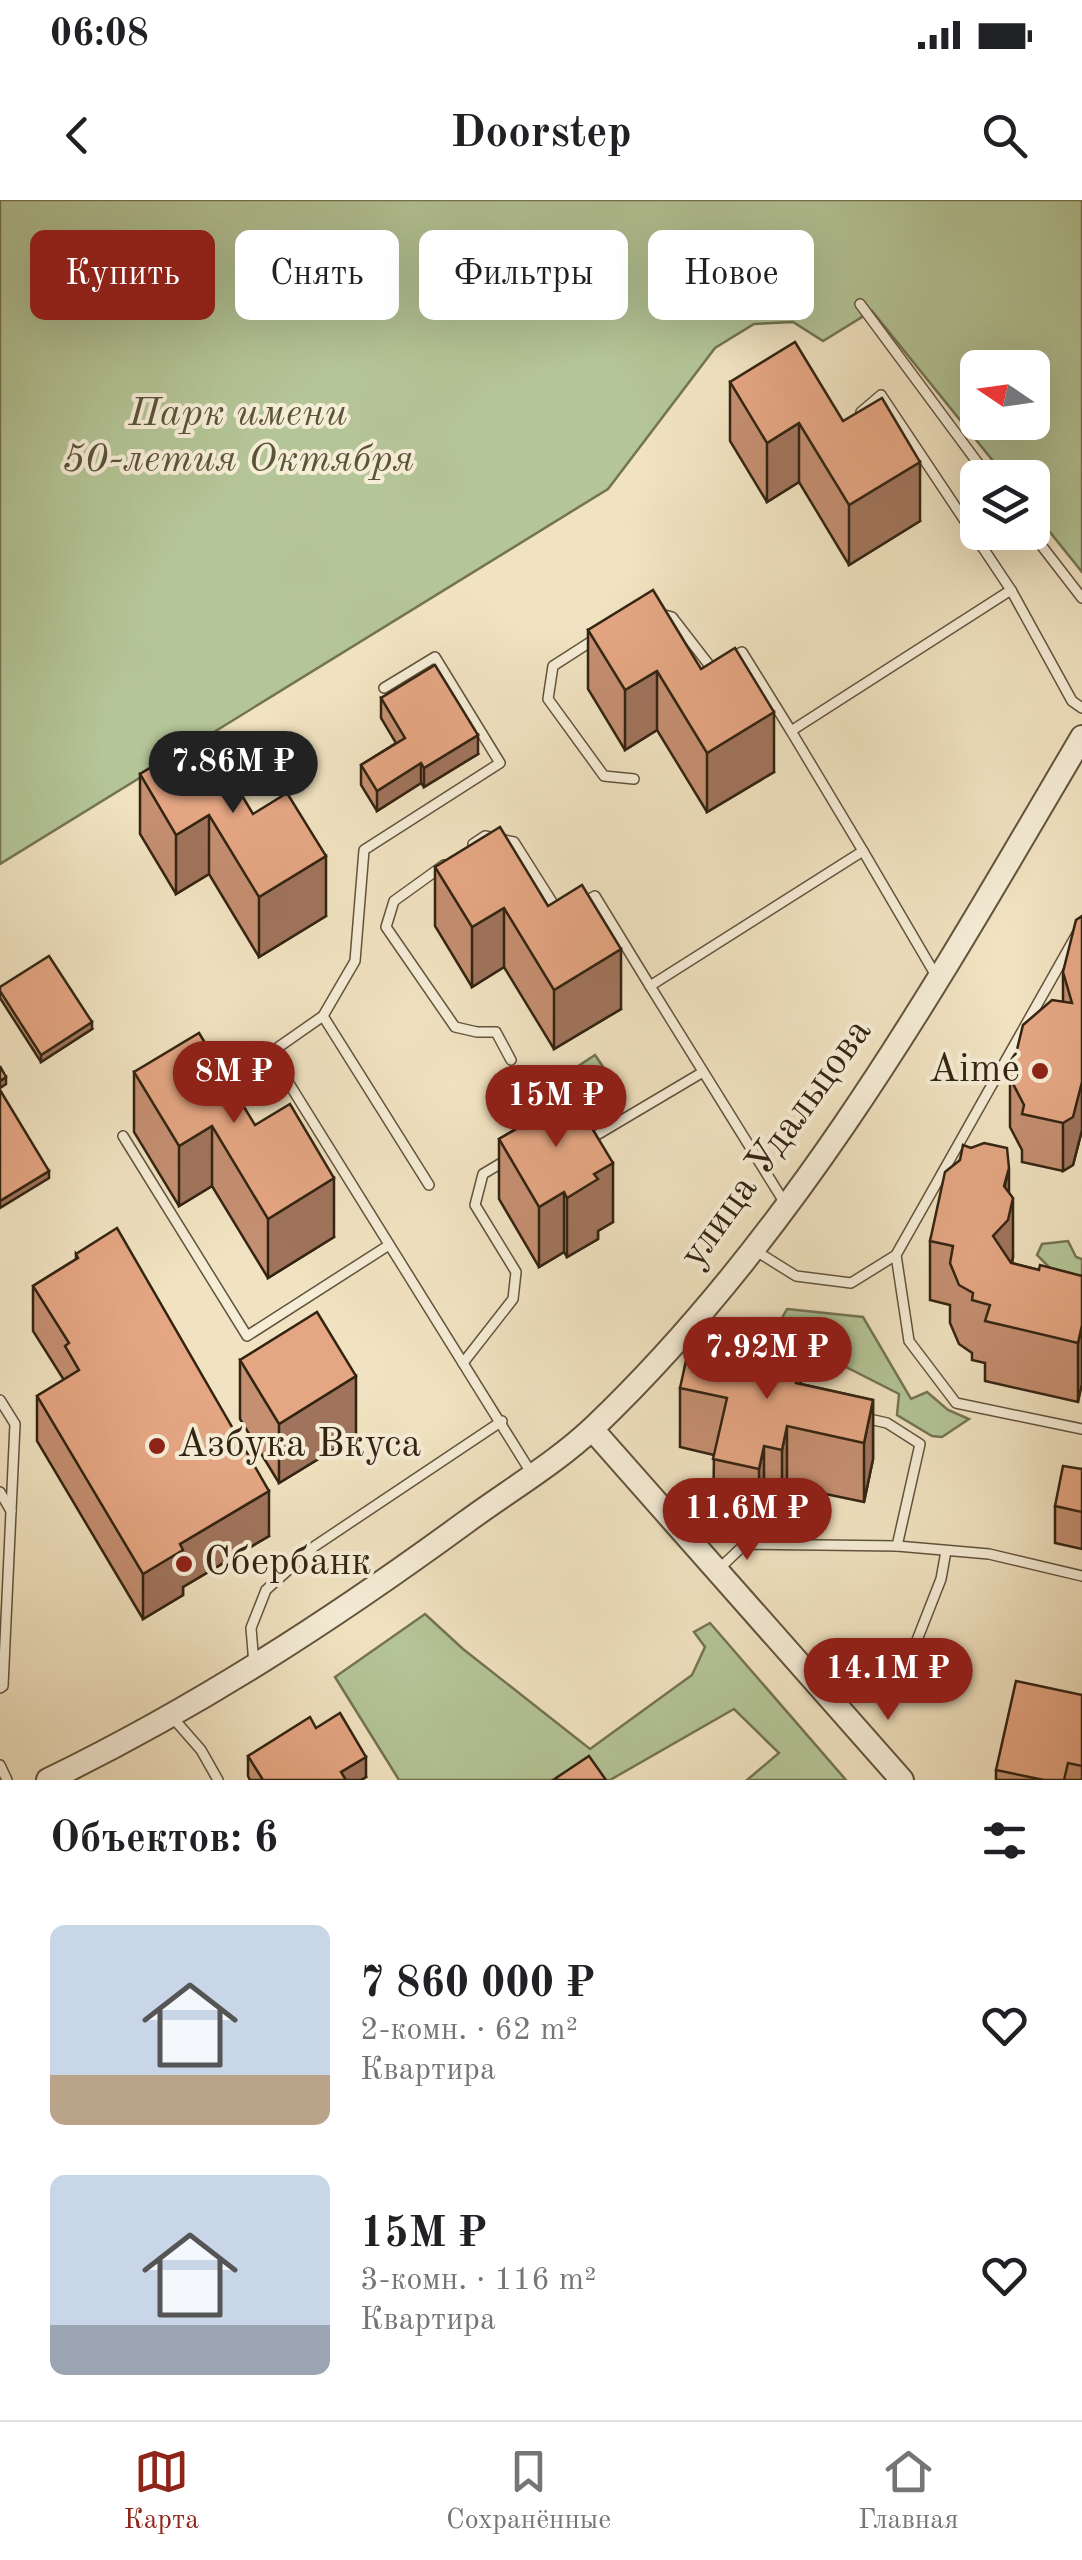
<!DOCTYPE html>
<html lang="ru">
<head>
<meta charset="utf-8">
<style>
  body { margin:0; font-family:"Old Standard TT",serif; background:#f6f6f6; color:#202124; height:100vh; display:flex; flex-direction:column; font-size:38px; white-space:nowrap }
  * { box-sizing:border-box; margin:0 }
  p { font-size:32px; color:#757577 }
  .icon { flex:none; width:55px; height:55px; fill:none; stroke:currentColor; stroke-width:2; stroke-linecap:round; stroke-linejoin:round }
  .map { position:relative; height:1580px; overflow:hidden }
  .sheet { display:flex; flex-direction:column; background:#fff; flex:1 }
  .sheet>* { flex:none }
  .banner { position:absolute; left:30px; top:30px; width:1022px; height:90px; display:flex; gap:20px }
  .needle { width:65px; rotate:283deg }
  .buttons { position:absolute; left:960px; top:150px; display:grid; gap:20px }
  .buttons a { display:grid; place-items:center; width:90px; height:90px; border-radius:15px; background:#fff; box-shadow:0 10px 40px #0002; font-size:50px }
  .price { position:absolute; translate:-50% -85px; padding:0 22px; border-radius:35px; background:#8f2418; color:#fff; font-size:32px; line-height:65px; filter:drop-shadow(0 2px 5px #0008) }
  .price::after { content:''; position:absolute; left:50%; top:60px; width:30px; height:22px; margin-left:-15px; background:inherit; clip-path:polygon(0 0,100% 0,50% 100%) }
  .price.current { background:#222; color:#fff }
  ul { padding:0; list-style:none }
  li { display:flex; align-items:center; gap:30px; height:250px; padding:0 50px }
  li span { display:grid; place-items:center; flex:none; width:280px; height:200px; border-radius:15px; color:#555 }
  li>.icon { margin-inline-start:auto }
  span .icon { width:120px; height:120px; fill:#fffc; stroke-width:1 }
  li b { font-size:42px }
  h2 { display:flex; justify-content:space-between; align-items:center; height:120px; padding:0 50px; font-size:42px }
  .tag { padding:0 35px; border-radius:15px; background:#fff; box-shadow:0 10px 40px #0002; font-size:35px; line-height:90px }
  .tag.current { background:#8f2418; color:#fff }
  .status { display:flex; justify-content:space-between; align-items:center; height:70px; padding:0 50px; background:#fff; direction:ltr }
  .status svg { height:28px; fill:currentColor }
  header { display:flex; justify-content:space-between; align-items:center; height:130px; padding:0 50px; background:#fff; font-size:45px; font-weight:600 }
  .dock { display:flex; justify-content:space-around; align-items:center; height:140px; border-top:2px solid #e0e0e0; background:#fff; font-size:28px; color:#757577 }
  .dock a { display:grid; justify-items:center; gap:5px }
  .dock .current { color:#8f2418 }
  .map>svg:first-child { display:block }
  .green { fill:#b4c597; stroke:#747454; stroke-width:2.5; fill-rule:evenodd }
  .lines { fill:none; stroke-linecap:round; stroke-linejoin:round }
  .service-casing { stroke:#62543e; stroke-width:12 }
  .tertiary-casing { stroke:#62543e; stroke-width:26 }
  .service { stroke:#f6edd7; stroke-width:9 }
  .tertiary { stroke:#f6edd7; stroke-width:22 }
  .wall { fill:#c58f71; stroke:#332412; stroke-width:2.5 }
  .shaded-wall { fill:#a0745c; stroke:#332412; stroke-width:2.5 }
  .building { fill:#e5a683; stroke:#332412; stroke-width:2.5 }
  .poi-dot { fill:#8f2418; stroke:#f6edd7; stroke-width:4 }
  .labels { text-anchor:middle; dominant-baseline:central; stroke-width:8; stroke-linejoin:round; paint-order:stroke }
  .park-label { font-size:40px; font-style:italic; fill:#5a543a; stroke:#f6edd7 }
  .poi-label { font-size:40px; fill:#332412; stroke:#f6edd7; text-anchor:start }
  .street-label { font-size:40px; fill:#332412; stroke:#f6edd7 }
</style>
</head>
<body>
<div class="status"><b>06:08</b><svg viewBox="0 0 49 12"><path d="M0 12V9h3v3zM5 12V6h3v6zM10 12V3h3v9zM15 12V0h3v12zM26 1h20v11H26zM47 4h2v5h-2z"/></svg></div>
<header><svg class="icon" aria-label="back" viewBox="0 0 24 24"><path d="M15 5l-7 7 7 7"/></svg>Doorstep<svg class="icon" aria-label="search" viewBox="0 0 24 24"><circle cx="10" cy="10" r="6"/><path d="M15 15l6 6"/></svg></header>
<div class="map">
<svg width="1082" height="1580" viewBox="0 0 1082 1580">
  <rect width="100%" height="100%" fill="#f1e3c1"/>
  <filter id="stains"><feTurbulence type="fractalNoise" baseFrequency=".002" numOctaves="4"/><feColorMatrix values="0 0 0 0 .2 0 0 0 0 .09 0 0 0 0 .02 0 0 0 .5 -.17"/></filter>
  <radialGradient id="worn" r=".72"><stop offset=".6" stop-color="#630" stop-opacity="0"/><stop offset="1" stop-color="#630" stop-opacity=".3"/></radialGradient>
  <g class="green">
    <path d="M0 0H1082V372L1033 311 1032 278 1006 277 872 111 823 141 793 122 754 124 715 148 608 289 0 664ZM978 168H1032V222H978Z"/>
    <path d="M595 855 608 874 572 897 560 878Z"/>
    <path d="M1068 1041 1076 1057 1082 1059V1076L1050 1068 1037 1055 1042 1044Z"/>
    <path d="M787 1109 863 1117 911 1199 927 1192 948 1210 969 1219 942 1237 932 1236 897 1215 899 1194 838 1163 801 1167 761 1143 765 1123 781 1120Z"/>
    <path d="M425 1414 463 1449 590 1549 692 1475 705 1447 694 1432 710 1423 846 1580H747L779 1553 734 1509 610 1580H399L335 1477Z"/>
  </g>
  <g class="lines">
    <g class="service-casing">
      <g id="service">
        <path d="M860 104 989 278"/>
        <path d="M861 212 881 195 1011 390 1072 501 1082 508"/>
        <path d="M1031 332 1082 398"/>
        <path d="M661 414 672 417 713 470"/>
        <path d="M595 439 553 466 548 499 604 576 634 579"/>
        <path d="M730 459 742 452 791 531"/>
        <path d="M384 488 435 457 500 563 364 650 355 761 323 816 270 853 532 1274"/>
        <path d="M473 644 485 636 514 642 557 710"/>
        <path d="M863 651 935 774"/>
        <path d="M444 665 394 701 386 727 455 827 477 832H496L511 860"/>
        <path d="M581 704 595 696 650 786"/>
        <path d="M1082 725 896 1055 909 1141 956 1203 1082 1229"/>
        <path d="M323 816 429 985"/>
        <path d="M123 936 247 1136 389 1045"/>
        <path d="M590 939 703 872"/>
        <path d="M786 1005 650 786 863 651 791 531 1011 390"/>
        <path d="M756 1051 796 1076 851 1083 896 1055"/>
        <path d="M463 1163 513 1099 516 1072 475 1005 483 974 508 959"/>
        <path d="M0 1200 15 1224 3 1486 0 1488"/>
        <path d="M865 1218 887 1223 920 1244 897 1346"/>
        <path d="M0 1292 11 1311"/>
        <path d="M720 1368 745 1344 897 1346 989 1354 1082 1376"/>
        <path d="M254 1464 251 1428 266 1390 315 1346 502 1221"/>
        <path d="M895 1496 941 1379 946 1351"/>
        <path d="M173 1518 201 1550 218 1580"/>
        <path d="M0 1565 7 1580"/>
      </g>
    </g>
    <g class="tertiary-casing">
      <g id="tertiary">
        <path d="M592 1229 902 1580"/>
        <path d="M48 1580C198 1507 332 1420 466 1322 508 1291 556 1263 594 1227 799 1031 939 780 1082 537"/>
      </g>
    </g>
    <use href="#service" class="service"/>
    <use href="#tertiary" class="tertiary"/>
  </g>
  <g class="wall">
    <path d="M730 182 843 221 920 321 849 365 799 282 767 302 730 241Z"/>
    <path d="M588 430 701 469 774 572 707 612 657 530 625 550 588 489Z"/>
    <path d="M381 498 478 554 424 587 421 583 377 611 361 585V565L396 543 381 518Z"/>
    <path d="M140 574 253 614 326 716 259 757 209 674 176 694 140 634Z"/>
    <path d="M435 667 548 706 621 809 554 849 504 767 472 787 435 726Z"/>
    <path d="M1082 716V930L1073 965 1063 971 1022 962V950L1010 927V878L1063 801V772Z"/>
    <path d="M0 787 92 829 41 862 0 798Z"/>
    <path d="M134 872 255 925 334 1037 268 1078 212 986 179 1006 134 932Z"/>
    <path d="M553 906 613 1022 598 1031V1039L567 1057 564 1052 539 1067 499 999V939L519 927V917Z"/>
    <path d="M971 948 1009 993 1013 1057 1012 1063 1039 1070 1082 1076 1078 1202 985 1181V1163L972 1160V1153L959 1144 950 1123V1105L930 1100V1041L960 960Z"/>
    <path d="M76 1054 269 1336 183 1387V1395L143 1419 37 1241V1196L64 1180 33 1131V1086L76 1059Z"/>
    <path d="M240 1160 356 1236 279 1283 240 1219Z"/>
    <path d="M801 1184 873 1200V1259L864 1302 787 1286 782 1310 764 1306 759 1329 713 1319 714 1255 680 1247V1188Z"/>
    <path d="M1082 1269V1349L1055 1343V1306Z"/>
    <path d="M1082 1495V1580H996V1570Z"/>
    <path d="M316 1528 366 1577 361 1580H250L248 1576V1556Z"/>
  </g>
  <g class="shaded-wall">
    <path d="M799 223V282L767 302V243Z"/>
    <path d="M920 262V321L849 365V305Z"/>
    <path d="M657 471V530L625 550V490Z"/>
    <path d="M774 512V572L707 612V553Z"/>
    <path d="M478 535V554L424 587V568Z"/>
    <path d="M421 563V583L377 611V591Z"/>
    <path d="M209 615V674L176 694V635Z"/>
    <path d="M326 656V716L259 757V697Z"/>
    <path d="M504 708V767L472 787V727Z"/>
    <path d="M621 749V809L554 849V790Z"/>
    <path d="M92 822V829L41 862V855Z"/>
    <path d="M6 877V884L0 888V881Z"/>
    <path d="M1082 882V930L1073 965 1063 971V923Z"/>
    <path d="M212 926V986L179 1006V946Z"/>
    <path d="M613 963V1022L598 1031V1039L567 1057V998L594 974Z"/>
    <path d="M1009 968V1012L1013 998V1057L1008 1079 993 1036Z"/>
    <path d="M49 971V978L0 1008V1001Z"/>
    <path d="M334 978V1037L268 1078V1019Z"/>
    <path d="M564 992V1052L539 1067V1007Z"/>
    <path d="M1082 1125V1184L1078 1202V1143Z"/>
    <path d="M801 1162V1221L796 1183Z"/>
    <path d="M356 1176V1236L279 1283V1224Z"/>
    <path d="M873 1200V1259L864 1302V1243Z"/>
    <path d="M787 1226V1286L782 1310V1250Z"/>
    <path d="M764 1246V1306L759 1329V1269Z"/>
    <path d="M269 1291V1336L183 1387V1395L143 1419V1374L180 1344Z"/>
    <path d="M366 1557V1577L361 1580H341V1572Z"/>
  </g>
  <g class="building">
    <path d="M795 142 843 221 882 198 920 262 849 305 799 223 767 243 730 182Z"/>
    <path d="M653 390 701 469 735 448 774 512 707 553 657 471 625 490 588 430Z"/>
    <path d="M435 465 478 535 424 568 421 563 377 591 361 565 405 538 381 498Z"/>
    <path d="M205 534 253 614 287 593 326 656 259 697 209 615 176 635 140 574Z"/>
    <path d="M500 627 548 706 582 685 621 749 554 790 504 708 472 727 435 667Z"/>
    <path d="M1082 716V882L1073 917 1063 923 1022 914 1024 905 1010 878 1023 825 1052 800 1072 803 1063 772 1076 720Z"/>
    <path d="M49 756 92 822 41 855 0 791V787Z"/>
    <path d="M199 833 255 925 290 904 334 978 268 1019 212 926 179 946 134 872Z"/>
    <path d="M0 866 6 877 0 881Z"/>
    <path d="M0 890 49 971 0 1001Z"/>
    <path d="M572 895 613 963 594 974 598 979 567 998 564 992 539 1007 499 939 523 925 519 917 549 899 553 906Z"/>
    <path d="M984 943 1007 948 1009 968 1004 986 1013 998 1008 1020 993 1036 1011 1063 1039 1070 1040 1065 1082 1076V1125L1078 1143 985 1121 990 1105 972 1100 973 1093 959 1085 950 1063 953 1046 930 1041 945 972 960 960 963 945 971 948Z"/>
    <path d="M117 1028 269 1291 180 1344 183 1350 143 1374 37 1196 79 1170 65 1146 69 1143 33 1086 78 1058 76 1054Z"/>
    <path d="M317 1112 356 1176 279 1224 240 1160Z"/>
    <path d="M691 1138 801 1162 796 1183 873 1200 864 1243 787 1226 782 1250 764 1246 759 1269 713 1259 727 1198 680 1188Z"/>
    <path d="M1063 1266 1082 1269V1312L1055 1306Z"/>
    <path d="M1016 1481 1082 1495V1566L1068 1563 1064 1580H1044L996 1570Z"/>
    <path d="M340 1513 366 1557 341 1572 346 1580H263L248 1556 310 1517 316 1528Z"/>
    <path d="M589 1556 606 1580H553Z"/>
  </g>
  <g class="poi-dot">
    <circle cx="1040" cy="871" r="10"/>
    <circle cx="157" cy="1246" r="10"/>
    <circle cx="184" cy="1364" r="10"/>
  </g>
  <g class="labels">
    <g class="park-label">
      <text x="238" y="215">Парк имени<tspan x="238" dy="46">50-летия Октября</tspan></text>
    </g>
    <g class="poi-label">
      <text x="1020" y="871" text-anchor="end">Aimé</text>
      <text x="177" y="1246">Азбука Вкуса</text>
      <text x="204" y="1364">Сбербанк</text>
    </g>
    <g class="street-label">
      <text transform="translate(777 944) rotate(-54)">улица Удальцова</text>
    </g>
  </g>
  <rect width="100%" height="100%" filter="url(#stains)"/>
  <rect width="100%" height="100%" fill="url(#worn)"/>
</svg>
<div class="buttons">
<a><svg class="needle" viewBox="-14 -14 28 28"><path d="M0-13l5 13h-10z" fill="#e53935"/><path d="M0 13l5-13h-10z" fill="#757577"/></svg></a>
<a><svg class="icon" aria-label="layers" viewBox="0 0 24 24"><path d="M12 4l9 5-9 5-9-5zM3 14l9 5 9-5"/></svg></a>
</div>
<b class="price current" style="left:233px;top:616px">7.86M ₽</b>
<b class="price" style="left:234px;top:926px">8M ₽</b>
<b class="price" style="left:556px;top:950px">15M ₽</b>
<b class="price" style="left:767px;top:1202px">7.92M ₽</b>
<b class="price" style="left:747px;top:1363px">11.6M ₽</b>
<b class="price" style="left:888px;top:1523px">14.1M ₽</b>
<div class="banner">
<a class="tag current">Купить</a>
<a class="tag">Снять</a>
<a class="tag">Фильтры</a>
<a class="tag">Новое</a>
</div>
</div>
<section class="sheet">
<h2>Объектов: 6<svg class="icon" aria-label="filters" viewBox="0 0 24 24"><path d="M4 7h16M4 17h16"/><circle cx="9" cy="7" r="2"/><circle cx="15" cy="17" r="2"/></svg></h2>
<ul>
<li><span style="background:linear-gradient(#c9d6e8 75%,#b9a48a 0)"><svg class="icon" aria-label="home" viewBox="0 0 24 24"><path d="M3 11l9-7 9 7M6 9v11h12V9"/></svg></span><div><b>7 860 000 ₽</b><p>2-комн. · 62 m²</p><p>Квартира</p></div><svg class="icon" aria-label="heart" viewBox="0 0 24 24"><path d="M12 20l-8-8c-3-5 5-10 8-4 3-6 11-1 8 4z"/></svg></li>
<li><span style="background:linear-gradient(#c9d6e8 75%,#9aa5b1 0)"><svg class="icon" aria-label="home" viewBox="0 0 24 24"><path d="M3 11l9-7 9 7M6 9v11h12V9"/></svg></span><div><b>15M ₽</b><p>3-комн. · 116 m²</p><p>Квартира</p></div><svg class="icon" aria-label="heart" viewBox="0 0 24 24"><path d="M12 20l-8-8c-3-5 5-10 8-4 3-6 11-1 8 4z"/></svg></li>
</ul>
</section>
<nav class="dock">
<a class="current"><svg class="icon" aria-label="map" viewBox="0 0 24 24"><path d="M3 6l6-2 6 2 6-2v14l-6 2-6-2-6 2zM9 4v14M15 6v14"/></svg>Карта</a>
<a><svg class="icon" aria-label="saved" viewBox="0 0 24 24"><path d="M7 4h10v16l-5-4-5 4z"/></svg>Сохранённые</a>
<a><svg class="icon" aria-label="home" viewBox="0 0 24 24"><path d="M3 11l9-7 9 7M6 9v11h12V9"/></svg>Главная</a>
</nav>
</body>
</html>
